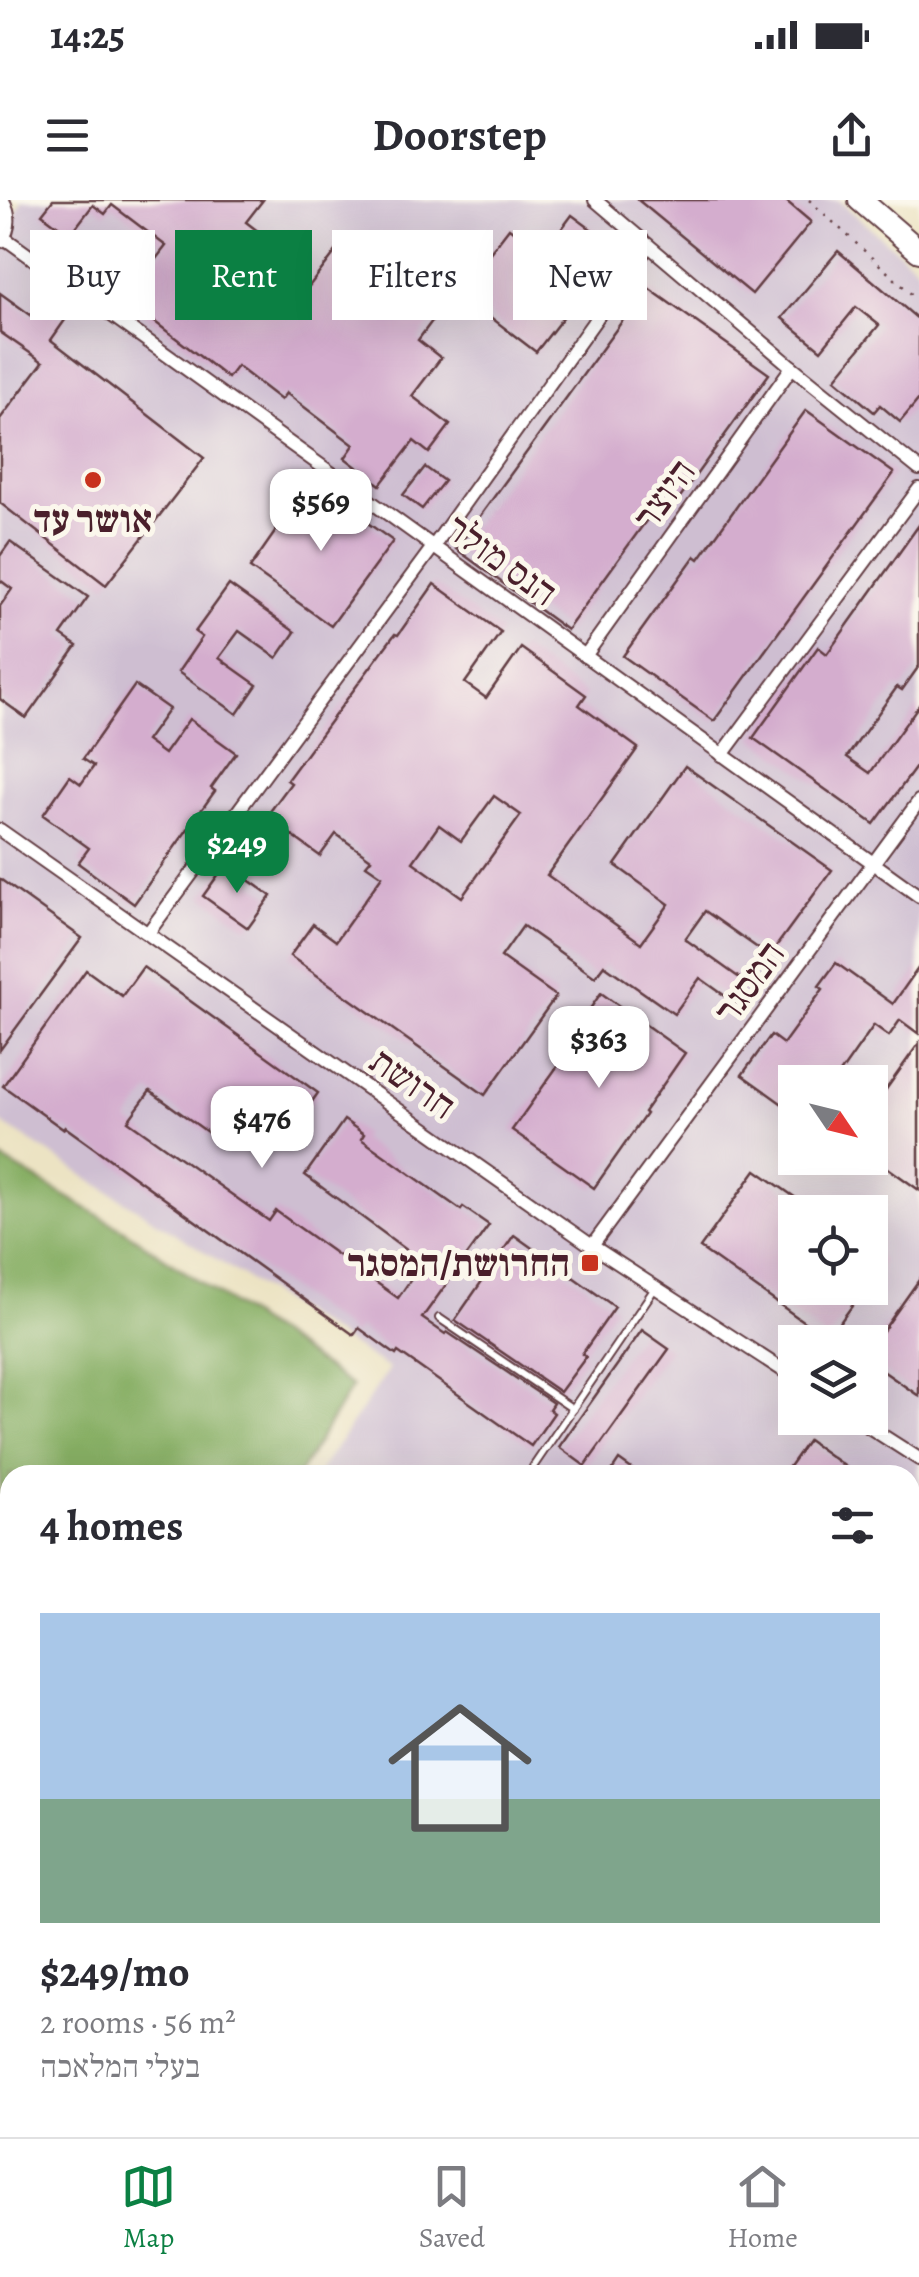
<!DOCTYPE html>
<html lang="en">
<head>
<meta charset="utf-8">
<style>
  body { margin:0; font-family:Alegreya,"Frank Ruhl Libre",serif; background:#f7f7f7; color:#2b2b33; height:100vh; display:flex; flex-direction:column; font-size:38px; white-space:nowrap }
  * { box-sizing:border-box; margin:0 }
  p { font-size:32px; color:#7c7c81 }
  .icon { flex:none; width:55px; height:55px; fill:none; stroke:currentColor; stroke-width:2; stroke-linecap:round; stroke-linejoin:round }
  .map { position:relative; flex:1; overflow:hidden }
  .details { position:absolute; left:0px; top:1265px; width:920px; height:672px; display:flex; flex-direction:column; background:#fff; border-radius:30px 30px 0 0; box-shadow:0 10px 40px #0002 }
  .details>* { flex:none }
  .hud { position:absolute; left:30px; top:30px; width:860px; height:90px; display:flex; gap:20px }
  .needle { width:65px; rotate:125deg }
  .tools { position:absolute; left:778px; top:865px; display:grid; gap:20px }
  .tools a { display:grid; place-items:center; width:110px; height:110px; border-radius:0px; background:#fff; box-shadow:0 10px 40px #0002; font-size:50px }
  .price { position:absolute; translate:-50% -85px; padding:0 22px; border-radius:20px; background:#fff; color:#222; font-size:32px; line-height:65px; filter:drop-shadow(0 2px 5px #0008) }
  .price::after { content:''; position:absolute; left:50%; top:60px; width:30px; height:22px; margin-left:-15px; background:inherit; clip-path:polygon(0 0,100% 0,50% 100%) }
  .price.selected { background:#0b8043; color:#fff }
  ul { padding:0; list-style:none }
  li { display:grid; align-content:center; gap:20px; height:530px; padding:0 40px }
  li+li { border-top:2px solid #e1e1e2 }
  li span { display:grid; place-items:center; height:310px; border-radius:0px; color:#555 }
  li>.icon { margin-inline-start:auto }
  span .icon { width:180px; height:180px; fill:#fffc; stroke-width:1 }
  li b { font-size:42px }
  h2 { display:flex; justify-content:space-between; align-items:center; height:120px; padding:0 40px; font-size:42px }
  .pill { padding:0 35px; border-radius:0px; background:#fff; box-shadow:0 10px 40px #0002; font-size:35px; line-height:90px }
  .pill.selected { background:#0b8043; color:#fff }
  .status { display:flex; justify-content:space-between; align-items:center; height:70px; padding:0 50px; background:#fff; direction:ltr }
  .status svg { height:28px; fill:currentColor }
  header { display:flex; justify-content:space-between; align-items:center; height:130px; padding:0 40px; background:#fff; font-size:45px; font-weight:700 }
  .tab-bar { display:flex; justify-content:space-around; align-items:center; height:140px; border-top:2px solid #e1e1e2; background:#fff; font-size:28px; color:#7c7c81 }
  .tab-bar a { display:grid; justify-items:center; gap:5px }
  .tab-bar .selected { color:#0b8043 }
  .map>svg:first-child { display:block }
  .industrial { fill:#cebed1; fill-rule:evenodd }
  .forest { fill:#86ae64; stroke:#686648; stroke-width:2.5 }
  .building { fill:#d4adce; fill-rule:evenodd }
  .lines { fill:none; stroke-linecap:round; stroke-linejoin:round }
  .service-casing { stroke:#623c42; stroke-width:10 }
  .minor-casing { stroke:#623c42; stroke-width:16 }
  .tertiary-casing { stroke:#623c42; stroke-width:19 }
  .trunk-casing { stroke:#623c42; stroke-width:26 }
  .motorway-casing { stroke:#623c42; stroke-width:29 }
  .path { stroke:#623c42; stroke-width:2.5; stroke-dasharray:2.5 8; stroke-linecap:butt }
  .service { stroke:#fff; stroke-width:6 }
  .minor { stroke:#fff; stroke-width:12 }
  .tertiary { stroke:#fff; stroke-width:15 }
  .trunk { stroke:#fff; stroke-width:22 }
  .motorway { stroke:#fff; stroke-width:25 }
  .poi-dot { fill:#c8321e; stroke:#fbf7ec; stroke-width:4 }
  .labels { text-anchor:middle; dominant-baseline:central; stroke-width:10; stroke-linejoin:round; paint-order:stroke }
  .street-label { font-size:38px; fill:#4a1f2b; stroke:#fbf7ec }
  .poi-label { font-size:38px; font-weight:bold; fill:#4a1f2b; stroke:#fbf7ec }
</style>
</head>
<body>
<div class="status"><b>14:25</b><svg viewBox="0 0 49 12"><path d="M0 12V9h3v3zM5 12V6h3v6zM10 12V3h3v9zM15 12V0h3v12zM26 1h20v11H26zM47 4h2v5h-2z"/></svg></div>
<header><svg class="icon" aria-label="menu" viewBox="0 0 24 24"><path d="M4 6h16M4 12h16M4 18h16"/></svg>Doorstep<svg class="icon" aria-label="share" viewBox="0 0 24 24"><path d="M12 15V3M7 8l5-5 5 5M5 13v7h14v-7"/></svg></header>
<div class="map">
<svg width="919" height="1937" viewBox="0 0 919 1937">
  <rect width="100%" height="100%" fill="#fbf7ec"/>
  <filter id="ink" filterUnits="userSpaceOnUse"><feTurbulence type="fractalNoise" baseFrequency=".01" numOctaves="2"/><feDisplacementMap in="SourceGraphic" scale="20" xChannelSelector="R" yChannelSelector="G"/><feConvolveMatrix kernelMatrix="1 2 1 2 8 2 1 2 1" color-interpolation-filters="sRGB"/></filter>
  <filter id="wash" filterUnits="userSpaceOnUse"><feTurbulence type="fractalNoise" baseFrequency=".0048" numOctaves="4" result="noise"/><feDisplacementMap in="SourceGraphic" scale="40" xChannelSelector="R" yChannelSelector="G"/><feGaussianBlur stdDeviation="2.25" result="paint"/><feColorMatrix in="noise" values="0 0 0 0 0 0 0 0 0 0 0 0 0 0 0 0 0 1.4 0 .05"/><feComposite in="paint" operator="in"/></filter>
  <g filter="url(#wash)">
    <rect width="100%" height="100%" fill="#ece3c3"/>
    <g class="industrial">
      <path d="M22 0H838L919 69V1522L910 1517V1275H317L389 1169 0 922V46ZM795 882H870V958H795ZM795 1012H870V1088H795ZM795 1142H870V1218H795Z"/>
      <path d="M910 1519 919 1524V1877L910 1874Z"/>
    </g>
    <g class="forest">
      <path d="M0 958 124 1030 352 1186 298 1275H10V1528L0 1519Z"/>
      <path d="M0 1673 10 1680V1928H573L603 1937H0Z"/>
    </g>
    <g id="blocks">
      <g class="building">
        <path d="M53 0H263L246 22 280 48 250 87 287 115 343 42 380 70 378 73 435 117 418 140 441 158 412 196 450 225 429 253 414 241 380 285 345 258 354 245 286 193 281 200 237 166 228 178 125 99 166 46 112 5 105 14 93 5 70 35 42 14Z"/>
        <path d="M638 0H785L811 22 752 94Z"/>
        <path d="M572 15 618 49 574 109 571 107 536 152 459 93 509 28 543 54Z"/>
        <path d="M105 41 127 59 109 83 86 65Z"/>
        <path d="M838 51 919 120V199L900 222 880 205 874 212 835 179 879 125 856 107 821 150 782 118Z"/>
        <path d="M647 87 769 174 670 311 659 303 567 430 456 349Z"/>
        <path d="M0 93 32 116 41 103 65 120 51 140 204 258 106 385 0 303V219L43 162 0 132Z"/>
        <path d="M806 210 894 273 714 521 623 456 695 356 699 359Z"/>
        <path d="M425 267 444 281 422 309 403 295Z"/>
        <path d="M310 282 393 341 331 426 250 368Z"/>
        <path d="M919 325V466L902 490 897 487 847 557 870 573 919 505V563L874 624 753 538 818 447 827 454Z"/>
        <path d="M10 342 88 397 61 435 77 446 26 518 0 499V406L12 389 0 380V356Z"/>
        <path d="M434 384 501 432 465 483 486 498 521 448 586 495 579 505 638 548 547 675 641 743 669 704 615 665 685 566 832 670 769 756 705 711 685 739 748 784 735 803 700 778 674 814 604 765 595 777 523 726 501 757 556 796 485 895 290 756 313 724 336 741 382 676 366 665 371 659 336 634 320 656 266 617 291 583 287 580 318 538 395 434 398 435ZM494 596 521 615 462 697 413 662 439 625 461 641Z"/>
        <path d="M229 385 295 432 277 458 239 431 219 458 257 485 237 514 178 472 202 437 195 432Z"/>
        <path d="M135 485 169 509 146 541 164 554 189 519 236 553 211 588 215 591 134 704 78 663 89 648 43 615 70 576 81 584 94 566 83 559Z"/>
        <path d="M226 664 271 696 248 728 203 696Z"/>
        <path d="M0 679 82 738 0 850Z"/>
        <path d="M836 763 893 804 919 767V834L900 820 889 836 874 825 834 882H795V913L742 875 771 835 783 844 823 789 819 786Z"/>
        <path d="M143 767 318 893 289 934 244 902 217 939 150 891 128 921 269 1021 276 1011 398 1098 423 1062 305 975 344 920 364 934 361 939 461 1010 463 1007 489 1025 422 1118 445 1134 447 1132 553 1203 549 1209 554 1213 531 1246 398 1152 396 1155 359 1128 354 1135 65 927 63 929 3 886 86 770 122 796Z"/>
        <path d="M601 793 685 853 644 912 646 914 594 988 512 930 574 843 569 839Z"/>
        <path d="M919 843V990L870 955V912Z"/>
        <path d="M756 970 816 1012H795V1088H865L828 1139 700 1048Z"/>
        <path d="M514 1035 615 1107 582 1154 586 1157 560 1192 455 1120Z"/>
        <path d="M870 1051 883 1061 870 1080Z"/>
        <path d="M919 1080V1196L870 1162V1149Z"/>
        <path d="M642 1130 669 1149 585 1266 559 1247Z"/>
        <path d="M808 1240 857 1275H783Z"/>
        <path d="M619 1260 640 1275H609Z"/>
      </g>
    </g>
  </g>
  <g filter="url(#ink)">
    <use href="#blocks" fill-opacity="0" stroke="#623c42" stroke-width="2.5"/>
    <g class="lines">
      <g class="service-casing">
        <g id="service">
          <path d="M439 1118 573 1209"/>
          <path d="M533 1267 655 1088"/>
        </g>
      </g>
      <g class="minor-casing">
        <g id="minor">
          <path d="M595 0 792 167 919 269"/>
          <path d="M3 37 919 696"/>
          <path d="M585 456 792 167"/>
          <path d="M722 555 919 289"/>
          <path d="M0 630 592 1046 795 1178"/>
          <path d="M148 733 433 347 648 46"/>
          <path d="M592 1046 919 601"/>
          <path d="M855 1218 919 1259"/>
        </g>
      </g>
      <g class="tertiary-casing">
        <path id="tertiary" d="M0 40C9 27 9 14 1 0"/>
      </g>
      <g class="trunk-casing">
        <path id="trunk" d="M860 0 919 51"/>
      </g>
      <g class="motorway-casing">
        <g id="motorway">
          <path d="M0 1583 10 1591"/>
          <path d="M0 1650 10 1656"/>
          <path d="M645 1928 678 1937"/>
          <path d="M787 1928 841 1937"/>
        </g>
      </g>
      <path class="path" d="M809 0 919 101"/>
      <use href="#service" class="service"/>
      <use href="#minor" class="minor"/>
      <use href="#tertiary" class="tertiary"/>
      <use href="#trunk" class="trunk"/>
      <use href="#motorway" class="motorway"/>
    </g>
  </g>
  <g class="poi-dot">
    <circle cx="93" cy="280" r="10"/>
    <rect x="580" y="1053" width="20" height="20" rx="5"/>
  </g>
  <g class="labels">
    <g class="street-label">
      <text transform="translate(664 294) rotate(-54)">היוצר</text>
      <text transform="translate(502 360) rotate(36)">הנס מולר</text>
      <text transform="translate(749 782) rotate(-54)">המסגר</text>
      <text transform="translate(413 883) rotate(35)">חרושת</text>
    </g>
    <g class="poi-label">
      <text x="93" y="319">אושר עד</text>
      <text x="570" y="1063" text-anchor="end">החרושת/המסגר</text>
    </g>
  </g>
</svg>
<div class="tools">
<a><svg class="needle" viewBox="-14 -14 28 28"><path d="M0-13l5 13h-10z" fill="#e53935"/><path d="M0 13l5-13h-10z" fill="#7c7c81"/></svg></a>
<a><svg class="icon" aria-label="locate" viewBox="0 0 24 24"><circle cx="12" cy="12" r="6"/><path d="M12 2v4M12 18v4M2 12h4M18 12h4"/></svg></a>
<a><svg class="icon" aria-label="layers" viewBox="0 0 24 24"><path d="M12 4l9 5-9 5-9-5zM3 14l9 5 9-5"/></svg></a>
</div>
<b class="price" style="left:321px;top:354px">$569</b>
<b class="price selected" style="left:237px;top:696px">$249</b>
<b class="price" style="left:599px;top:891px">$363</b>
<b class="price" style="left:262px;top:971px">$476</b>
<div class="hud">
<a class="pill">Buy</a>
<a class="pill selected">Rent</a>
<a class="pill">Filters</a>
<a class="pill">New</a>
</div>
<section class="details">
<h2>4 homes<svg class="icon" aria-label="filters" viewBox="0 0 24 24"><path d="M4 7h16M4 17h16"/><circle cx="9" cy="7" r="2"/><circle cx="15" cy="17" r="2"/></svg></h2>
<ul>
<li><span style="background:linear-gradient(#a9c7e8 60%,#7fa58c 0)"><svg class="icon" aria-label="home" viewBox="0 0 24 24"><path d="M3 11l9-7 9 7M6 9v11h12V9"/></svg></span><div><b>$249/mo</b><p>2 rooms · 56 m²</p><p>בעלי המלאכה</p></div></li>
</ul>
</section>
</div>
<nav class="tab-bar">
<a class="selected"><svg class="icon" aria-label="map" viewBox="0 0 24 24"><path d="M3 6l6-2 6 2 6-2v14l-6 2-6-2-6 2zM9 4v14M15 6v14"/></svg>Map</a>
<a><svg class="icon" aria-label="saved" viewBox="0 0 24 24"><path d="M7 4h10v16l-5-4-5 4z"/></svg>Saved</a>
<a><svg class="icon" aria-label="home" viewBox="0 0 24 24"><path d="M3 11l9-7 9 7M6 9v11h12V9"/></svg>Home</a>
</nav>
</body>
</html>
